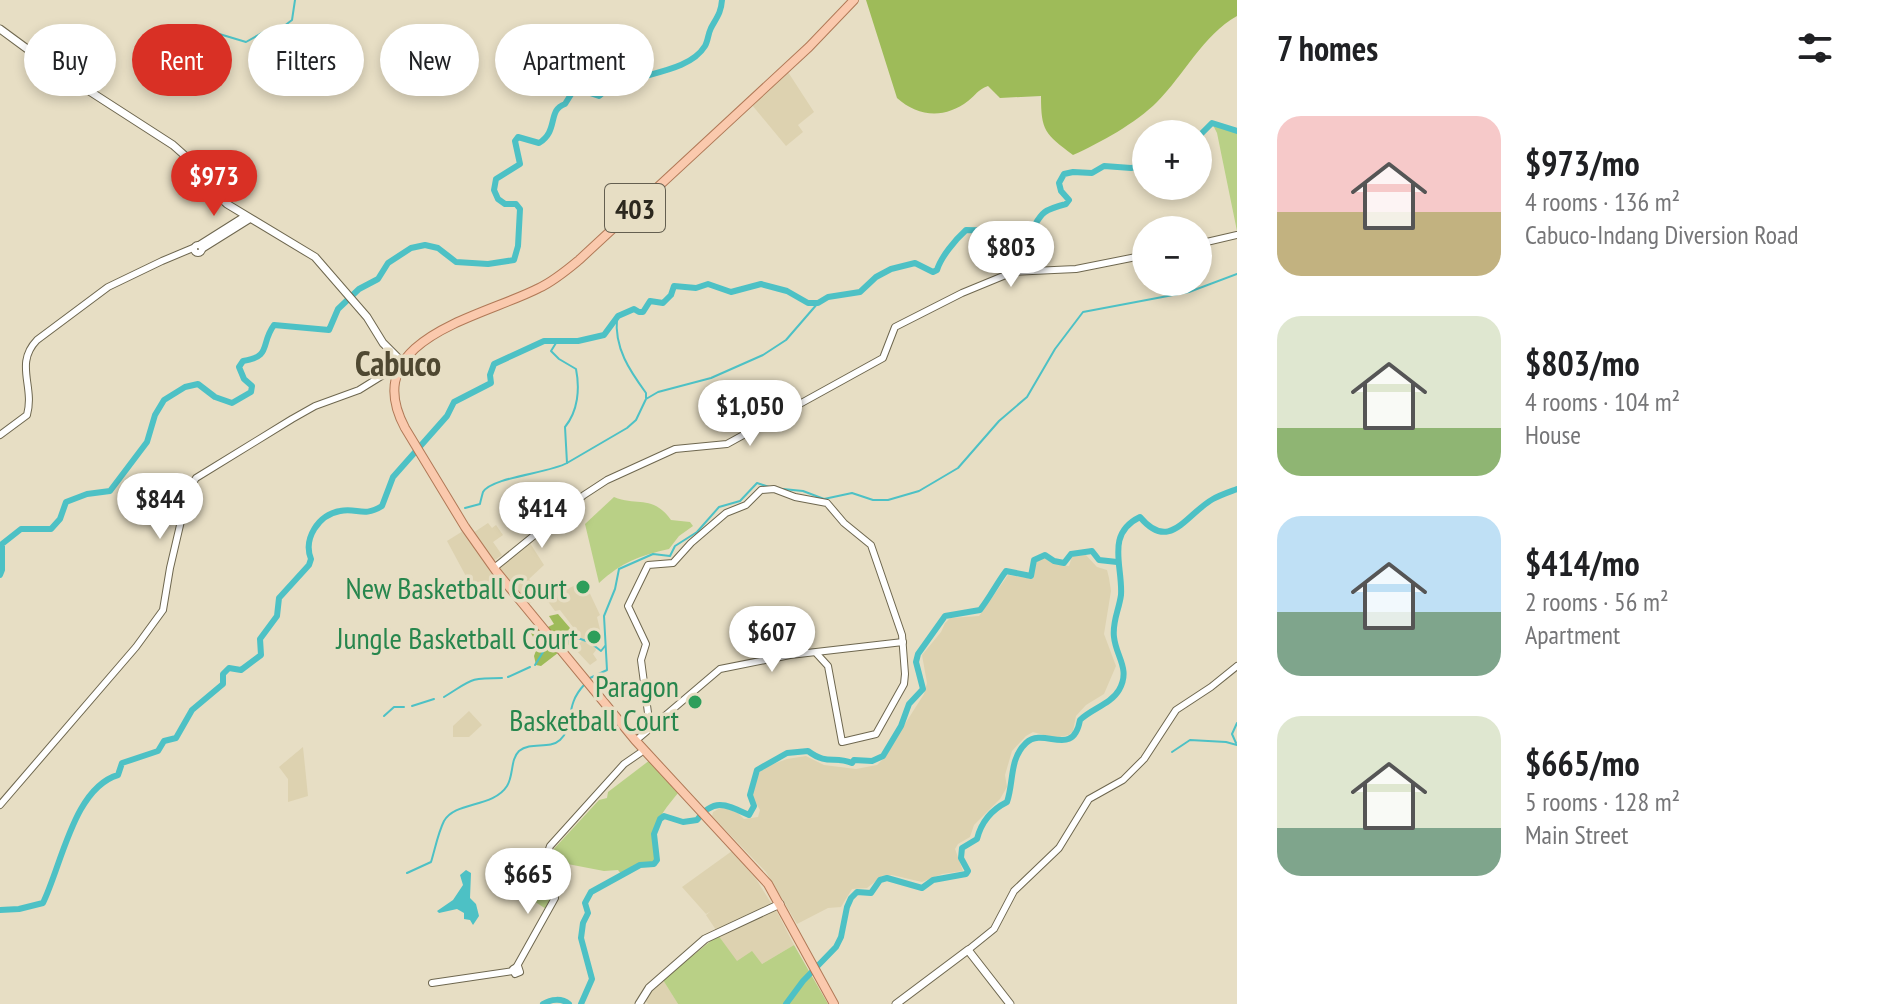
<!DOCTYPE html>
<html lang="en">
<head>
<meta charset="utf-8">
<style>
  body { margin:0; font-family:"PT Sans Narrow",sans-serif; background:#f6f6f6; color:#202124; height:100vh; display:flex; flex-direction:column; font-size:30px; white-space:nowrap }
  * { box-sizing:border-box; margin:0 }
  p { font-size:26px; color:#757577 }
  .icon { flex:none; width:44px; height:44px; fill:none; stroke:currentColor; stroke-width:2; stroke-linecap:round; stroke-linejoin:round }
  .map { position:relative; flex:1; overflow:hidden }
  .sheet { display:flex; flex-direction:column; background:#fff; width:640px }
  .sheet>* { flex:none }
  .banner { position:absolute; left:24px; top:24px; width:760px; height:72px; display:flex; gap:16px }
  .fabs { position:absolute; left:1132px; top:120px; display:grid; gap:16px }
  .fabs a { display:grid; place-items:center; width:80px; height:80px; border-radius:50%; background:#fff; box-shadow:0 4px 12px #0003; font-size:40px }
  .price { position:absolute; translate:-50% -68px; padding:0 18px; border-radius:28px; background:#fff; color:#222; font-size:26px; line-height:52px; filter:drop-shadow(0 2px 4px #0008) }
  .price::after { content:''; position:absolute; left:50%; top:48px; width:24px; height:18px; margin-left:-12px; background:inherit; clip-path:polygon(0 0,100% 0,50% 100%) }
  .price.selected { background:#d93025; color:#fff }
  ul { padding:0; list-style:none }
  li { display:flex; align-items:center; gap:24px; height:200px; padding:0 40px }
  li span { display:grid; place-items:center; flex:none; width:224px; height:160px; border-radius:24px; color:#555 }
  li>.icon { margin-inline-start:auto }
  span .icon { width:96px; height:96px; fill:#fffc; stroke-width:1 }
  li b { font-size:34px }
  h2 { display:flex; justify-content:space-between; align-items:center; height:96px; padding:0 40px; font-size:34px }
  .tag { padding:0 28px; border-radius:36px; background:#fff; box-shadow:0 4px 12px #0003; font-size:28px; line-height:72px }
  .tag.selected { background:#d93025; color:#fff }
  main { display:flex; flex:1; min-height:0 }
  .map>svg:first-child { display:block }
  .built { fill:#ddd2b0 }
  .green { fill:#b9d086 }
  .forest { fill:#9ebb59 }
  .water { fill:#4dc1c5 }
  .lines { fill:none; stroke-linecap:round; stroke-linejoin:round }
  .stream { stroke:#4dc1c5; stroke-width:2 }
  .river { stroke:#4dc1c5; stroke-width:6 }
  .tertiary-casing { stroke:#6e674f; stroke-width:8 }
  .secondary-casing { stroke:#6e674f; stroke-width:9 }
  .primary-casing { stroke:#b07957; stroke-width:10 }
  .tertiary { stroke:#fff; stroke-width:6 }
  .secondary { stroke:#fff; stroke-width:7 }
  .primary { stroke:#fac9ad; stroke-width:8 }
  .leisure-dot { fill:#2e9e5b; stroke:#e7dec4; stroke-width:3 }
  .labels { text-anchor:middle; dominant-baseline:central; stroke-width:7; stroke-linejoin:round; paint-order:stroke }
  .shield { fill:#e7dec4; stroke:#645f50; stroke-width:2 }
  .shield-label { font-size:28px; font-weight:bold; fill:#2c281e }
  .leisure-label { font-size:30px; fill:#27864d; stroke:#e7dec4; text-anchor:end }
  .quarter-label { font-size:34px; font-weight:bold; fill:#4f4831; stroke:#e7dec4 }
</style>
</head>
<body>
<main>
<div class="map">
<svg width="1237" height="1004" viewBox="0 0 1237 1004">
  <rect width="100%" height="100%" fill="#e7dec4"/>
  <g class="built">
    <path d="M788 72 814 112 798 125 803 132 786 146 752 105Z"/>
    <path d="M488 523 492 528 496 525 503 535 493 542 502 555 492 562 473 533Z"/>
    <path d="M463 531 496 580 475 593 447 541Z"/>
    <path d="M530 543 544 565 529 579 543 596 528 604 499 568Z"/>
    <path d="M1080 553 1085 554 1097 567 1107 570 1109 578 1111 591 1104 634 1116 666 1104 694 1086 705 1076 716 1073 731 1069 735 1054 738 1033 732 1026 736 1012 751 1005 775 1007 787 1000 799 974 825 970 837 958 844 955 849 963 871 942 874 922 882 892 875 882 876 867 888 852 889 841 907 828 908 797 924 766 872 712 816 713 812 722 807 738 813 744 819 758 817 760 810 752 796 757 775 765 767 787 759 806 756 824 765 856 769 877 765 882 760 924 694 927 683 922 655 941 632 945 623 950 618 979 616 1008 575 1033 579 1036 561 1044 557 1051 559 1057 564 1069 566 1072 557Z"/>
    <path d="M584 581 600 615 597 617 602 638 594 644 596 650 593 654 597 660 590 665 574 648 583 640 560 610 555 611 544 596 556 589 559 593Z"/>
    <path d="M469 711 482 725 469 737H453V726Z"/>
    <path d="M303 747 308 796 288 802V779L279 767Z"/>
    <path d="M732 851 756 879 773 906 716 930 706 915 711 911 706 914 682 887Z"/>
    <path d="M776 910 794 945 762 964 736 961 718 935Z"/>
    <path d="M663 980 678 1004H648L643 998Z"/>
  </g>
  <g class="green">
    <path d="M1212 123 1237 131V231L1217 133Z"/>
    <path d="M614 497C639 507 652 494 671 520L690 522 693 526 679 536 669 549C639 556 622 562 599 583L585 524Z"/>
    <path d="M650 760 678 793C653 824 655 822 657 860L654 864 640 865 622 875 618 870 604 871 552 861V851L599 800 607 798 608 792Z"/>
    <path d="M540 861 547 864 554 895 546 909 522 893Z"/>
    <path d="M718 935 737 961 752 951 762 964 794 945 828 1004H678L663 980Z"/>
  </g>
  <g class="forest">
    <path d="M866 0H1237V16C1203 35 1184 75 1157 102 1136 123 1100 143 1073 155 1045 134 1041 131 1041 96L1000 98 988 86C977 90 976 95 968 101 945 119 918 117 897 98Z"/>
    <path d="M558 614 576 635V639L541 666 536 665 534 656 538 645 529 630 534 625 546 628 554 624 549 616Z"/>
  </g>
  <path class="water" d="M466 870 471 873 470 898 476 904 479 916 473 925 470 920 464 919V913L457 909 439 913 437 911 453 900 463 885 460 875Z"/>
  <g class="lines">
    <g class="stream">
      <path d="M163 86 181 56 199 52 216 33 246 42 271 28 279 30 292 20 295 0"/>
      <path d="M617 318C614 348 630 371 646 393V398"/>
      <path d="M567 463 627 428 636 420 646 399 658 392 711 378 763 355 786 340 818 303"/>
      <path d="M783 489 803 491 824 499 852 493 873 500H888L919 491 958 468 999 421 1027 397 1055 349 1083 312 1189 292 1237 274"/>
      <path d="M465 508 480 504C480 503 483 492 483 492 492 477 550 473 567 463L565 427C578 411 580 389 576 369L559 359 551 351 556 343 563 340"/>
      <path d="M557 638 562 637 571 643 578 638 586 641"/>
      <path d="M592 644 601 651 605 646"/>
      <path d="M535 665 548 644"/>
      <path d="M508 677 530 667"/>
      <path d="M590 678 607 670 604 616 615 589 619 569 653 554 670 556 675 546 697 532 719 507 740 501 757 483 769 487"/>
      <path d="M444 697C473 679 469 678 502 678"/>
      <path d="M412 706 434 699"/>
      <path d="M384 716 394 707H404"/>
      <path d="M1236 743 1232 734 1237 723"/>
      <path d="M1172 752 1190 740 1226 742 1237 745"/>
      <path d="M407 873 431 862C435 849 438 833 444 821 455 801 493 808 507 786 514 775 510 760 519 751 531 741 549 750 560 740 575 726 564 706 584 685"/>
    </g>
    <g class="river">
      <path d="M1198 137 1212 123 1237 131"/>
      <path d="M0 575 2 570V544L21 529H51L60 519 66 502 87 494 110 491 147 442 155 415 164 400 185 387 198 384 215 397 232 403 251 392 252 386 244 379 239 367 243 361C272 357 260 344 274 325L329 330 338 309 359 289 378 279 388 263 411 248 425 245 438 248 456 262 488 264 514 260 518 246 520 209 516 204H505L498 199 494 190 496 179 520 164 515 141 518 137 539 143C559 131 547 110 565 104L575 88 599 96C625 72 686 77 705 46 708 41 708 34 711 28 717 17 721 13 722 0"/>
      <path d="M0 910 19 909 43 903C62 864 74 788 118 775L122 763 158 751 164 741 176 738 192 710 223 684V674L229 668 241 670 261 655 260 639 277 616 279 598 309 565 311 559C303 539 318 515 340 511 357 507 363 518 382 506L393 477 447 416 454 402 491 383 490 375 494 364 544 341H578L604 335 618 316 634 309 639 312H643L650 301 663 303 671 295 674 286 696 288 708 284 731 292 761 284 787 291 808 303H818L828 297 860 292 876 277 891 269 915 263 933 272 937 270C941 257 955 240 966 230L1004 231 1017 239 1028 236C1042 214 1039 211 1066 204L1069 200 1061 191 1059 183 1064 174 1073 172 1092 173 1104 166 1131 168 1146 166"/>
      <path d="M543 1004C551 999 562 998 569 1004"/>
      <path d="M581 1004 592 979 581 938 583 923 588 913 585 903 591 892 640 865 654 864 657 860 654 834 660 819 664 816 683 822 697 820C714 797 727 805 749 815L754 806 750 795 757 770 787 753 808 751C828 766 834 755 852 763L854 760 872 761 883 756 901 726 909 704 923 689 916 662 918 654 945 616 980 610C990 597 997 583 1006 571L1031 576 1034 560 1045 555 1054 561 1064 563 1071 554 1092 551 1099 560 1117 562"/>
      <path d="M786 1004 803 981 836 947 841 937 847 907 851 898 857 892 871 893 880 880 887 878 922 888 933 880 966 874 968 871 961 858 962 848 977 839C981 823 991 810 1007 802 1014 782 1009 759 1026 743 1044 726 1073 759 1080 720 1091 709 1111 704 1119 690 1131 669 1116 657 1114 637 1112 622 1119 610 1121 595 1123 566 1105 534 1140 517 1170 553 1186 514 1213 499 1220 495 1229 492 1237 489"/>
    </g>
    <g class="tertiary-casing">
      <g id="tertiary">
        <path d="M1198 244 1237 235"/>
        <circle cx="198" cy="249" r="4"/>
        <path d="M199 245 245 216"/>
        <path d="M202 249 250 219"/>
        <path d="M0 435 27 415C35 386 14 364 37 340L108 287 162 261 193 248"/>
        <path d="M494 568 584 495 607 480 675 449 727 444 883 358 895 327 962 293 1013 272 1076 269 1146 255"/>
        <path d="M650 728 641 660 646 644 628 606 648 565 673 563 691 543 726 513 746 505 761 490 774 489 795 497 827 503 844 523 871 545 902 635 905 674 904 684 876 734 842 742 828 666 817 654"/>
        <path d="M640 737 720 669 790 655 903 642"/>
        <path d="M0 805 136 647 163 610 170 568 188 491 196 478 292 419 315 406 359 390 401 364"/>
        <path d="M968 950 994 929 1014 891 1059 848 1089 799 1123 780 1144 759 1176 710 1211 687 1237 666"/>
        <path d="M517 966 555 898 546 858 550 846 624 764 640 753"/>
        <path d="M518 966 520 972 515 974 513 969Z"/>
        <path d="M432 983 513 971"/>
      </g>
    </g>
    <g class="secondary-casing">
      <g id="secondary">
        <path d="M0 29 49 65 173 145 201 170 213 191 227 204 315 257 367 317 383 343 402 362"/>
        <path d="M639 1004 649 988 705 939 780 904"/>
        <path d="M896 1004 968 950 1010 1004"/>
      </g>
    </g>
    <g class="primary-casing">
      <path id="primary" d="M834 1004 768 884 635 740 496 571 465 527 405 428C357 338 483 317 539 288 554 281 567 270 579 260L809 47 854 0"/>
    </g>
    <use href="#tertiary" class="tertiary"/>
    <use href="#secondary" class="secondary"/>
    <use href="#primary" class="primary"/>
  </g>
  <g class="leisure-dot">
    <circle cx="583" cy="587" r="8"/>
    <circle cx="594" cy="637" r="8"/>
    <circle cx="695" cy="702" r="8"/>
  </g>
  <g class="labels">
    <rect class="shield" x="605" y="184" width="60" height="48" rx="6"/>
    <g class="shield-label">
      <text x="635" y="208">403</text>
    </g>
    <g class="leisure-label">
      <text x="567" y="587">New Basketball Court</text>
      <text x="578" y="637">Jungle Basketball Court</text>
      <text x="679" y="685">Paragon<tspan x="679" dy="34">Basketball Court</tspan></text>
    </g>
    <g class="quarter-label">
      <text x="398" y="363">Cabuco</text>
    </g>
  </g>
</svg>
<div class="fabs">
<a>+</a>
<a>−</a>
</div>
<b class="price selected" style="left:214px;top:218px">$973</b>
<b class="price" style="left:1011px;top:289px">$803</b>
<b class="price" style="left:750px;top:448px">$1,050</b>
<b class="price" style="left:160px;top:541px">$844</b>
<b class="price" style="left:542px;top:550px">$414</b>
<b class="price" style="left:772px;top:674px">$607</b>
<b class="price" style="left:528px;top:916px">$665</b>
<div class="banner">
<a class="tag">Buy</a>
<a class="tag selected">Rent</a>
<a class="tag">Filters</a>
<a class="tag">New</a>
<a class="tag">Apartment</a>
</div>
</div>
<section class="sheet">
<h2>7 homes<svg class="icon" aria-label="filters" viewBox="0 0 24 24"><path d="M4 7h16M4 17h16"/><circle cx="9" cy="7" r="2"/><circle cx="15" cy="17" r="2"/></svg></h2>
<ul>
<li><span style="background:linear-gradient(#f6c9c9 60%,#c2b280 0)"><svg class="icon" aria-label="home" viewBox="0 0 24 24"><path d="M3 11l9-7 9 7M6 9v11h12V9"/></svg></span><div><b>$973/mo</b><p>4 rooms · 136 m²</p><p>Cabuco-Indang Diversion Road</p></div></li>
<li><span style="background:linear-gradient(#dfe7d0 70%,#8fb573 0)"><svg class="icon" aria-label="home" viewBox="0 0 24 24"><path d="M3 11l9-7 9 7M6 9v11h12V9"/></svg></span><div><b>$803/mo</b><p>4 rooms · 104 m²</p><p>House</p></div></li>
<li><span style="background:linear-gradient(#bfe0f5 60%,#7fa58c 0)"><svg class="icon" aria-label="home" viewBox="0 0 24 24"><path d="M3 11l9-7 9 7M6 9v11h12V9"/></svg></span><div><b>$414/mo</b><p>2 rooms · 56 m²</p><p>Apartment</p></div></li>
<li><span style="background:linear-gradient(#dfe7d0 70%,#7fa58c 0)"><svg class="icon" aria-label="home" viewBox="0 0 24 24"><path d="M3 11l9-7 9 7M6 9v11h12V9"/></svg></span><div><b>$665/mo</b><p>5 rooms · 128 m²</p><p>Main Street</p></div></li>
</ul>
</section>
</main>
</body>
</html>
